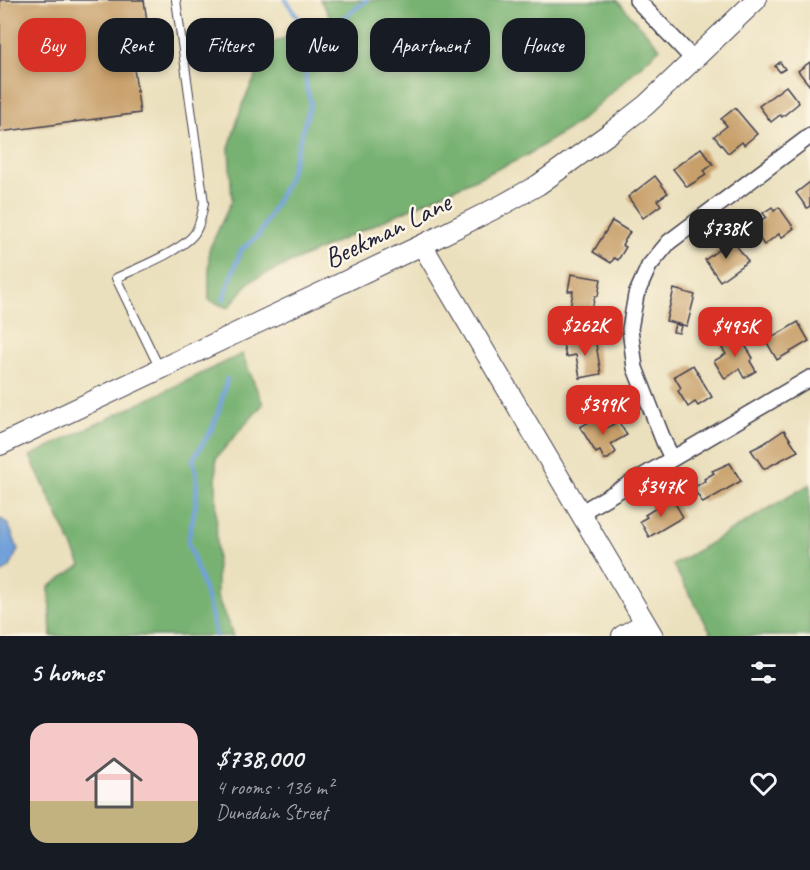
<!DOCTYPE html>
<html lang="en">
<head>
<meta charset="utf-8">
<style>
  body { margin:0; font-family:Caveat,sans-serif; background:#20242c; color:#f1f3f6; height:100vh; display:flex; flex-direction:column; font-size:22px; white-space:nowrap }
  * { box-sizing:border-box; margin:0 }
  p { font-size:20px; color:#9ea1a6 }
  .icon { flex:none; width:33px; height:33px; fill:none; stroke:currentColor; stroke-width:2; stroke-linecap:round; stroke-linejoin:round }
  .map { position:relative; height:636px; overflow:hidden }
  .drawer { display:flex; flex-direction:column; background:#171b24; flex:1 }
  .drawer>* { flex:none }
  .hud { position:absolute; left:18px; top:18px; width:774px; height:54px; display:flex; gap:12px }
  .price { position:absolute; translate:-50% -51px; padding:0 14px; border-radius:12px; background:#d93025; color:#fff; font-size:20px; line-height:39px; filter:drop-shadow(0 2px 3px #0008) }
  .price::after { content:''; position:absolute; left:50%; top:36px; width:18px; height:14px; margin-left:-9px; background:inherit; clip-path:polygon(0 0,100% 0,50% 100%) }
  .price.on { background:#222; color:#fff }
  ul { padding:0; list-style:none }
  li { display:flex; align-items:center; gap:18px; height:150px; padding:0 30px }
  li span { display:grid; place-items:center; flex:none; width:168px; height:120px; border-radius:18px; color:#555 }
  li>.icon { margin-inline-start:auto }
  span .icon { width:72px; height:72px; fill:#fffc; stroke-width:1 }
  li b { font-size:26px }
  h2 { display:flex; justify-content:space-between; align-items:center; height:72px; padding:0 30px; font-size:26px }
  .pill { padding:0 21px; border-radius:18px; background:#171b24; box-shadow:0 3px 9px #0003; font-size:21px; line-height:54px }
  .pill.on { background:#d93025; color:#fff }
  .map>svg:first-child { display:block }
  .forest { fill:#78b272; stroke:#4d6a56; stroke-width:1.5 }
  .water { fill:#71a0da; stroke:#4a618a; stroke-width:1.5 }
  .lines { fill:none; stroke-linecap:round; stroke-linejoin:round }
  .stream { stroke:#71a0da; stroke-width:4.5 }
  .building { fill:#c79f69 }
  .service-casing { stroke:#403e4e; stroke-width:10 }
  .minor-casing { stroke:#403e4e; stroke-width:18 }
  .tertiary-casing { stroke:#403e4e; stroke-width:22 }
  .service { stroke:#fff; stroke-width:8 }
  .minor { stroke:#fff; stroke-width:15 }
  .tertiary { stroke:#fff; stroke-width:20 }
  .labels { text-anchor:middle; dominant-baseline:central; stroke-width:5; stroke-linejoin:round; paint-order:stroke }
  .street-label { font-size:28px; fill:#22223b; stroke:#fcf5e5 }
</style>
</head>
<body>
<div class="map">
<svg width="810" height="636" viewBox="0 0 810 636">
  <rect width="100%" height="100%" fill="#fcf5e5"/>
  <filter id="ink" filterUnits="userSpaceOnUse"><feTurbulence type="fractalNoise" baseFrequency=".0167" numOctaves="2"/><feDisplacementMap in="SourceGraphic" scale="12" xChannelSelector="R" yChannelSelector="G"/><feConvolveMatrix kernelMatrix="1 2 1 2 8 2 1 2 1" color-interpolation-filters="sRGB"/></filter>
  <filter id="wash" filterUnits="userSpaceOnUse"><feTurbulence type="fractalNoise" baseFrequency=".008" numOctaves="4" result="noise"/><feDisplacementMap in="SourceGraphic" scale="24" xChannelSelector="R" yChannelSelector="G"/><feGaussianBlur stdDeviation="1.35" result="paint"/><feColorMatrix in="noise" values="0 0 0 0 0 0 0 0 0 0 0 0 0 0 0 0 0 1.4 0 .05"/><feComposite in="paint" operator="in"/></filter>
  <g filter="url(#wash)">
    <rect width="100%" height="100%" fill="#ebe0bd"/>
    <g class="forest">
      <path d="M320 0H617L660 48 578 123 524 157 250 281 228 308 209 300V250L232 200 229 148 242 105 271 44 331 18Z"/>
      <path d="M242 354 263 404 216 458 217 596 233 636H51L49 587 81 565 30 456Z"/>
      <path d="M810 484V636H713L673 565Z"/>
    </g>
    <path class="water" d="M0 518 8 524 18 549 10 567 0 574Z"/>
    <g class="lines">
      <g class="stream">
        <path d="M313 41 367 0"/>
        <path d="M223 300 241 250 259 235 288 180 311 102 307 90 305 72 310 61 313 41 286 0"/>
        <path d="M216 636 208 601 188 542 196 502 197 478 193 459 212 429 218 413 227 379"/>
      </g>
    </g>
    <g id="blocks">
      <g class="building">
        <path d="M0 0H144L150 43 131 46 140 113 0 132Z"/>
        <path d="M780 62 785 69 780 72 775 66Z"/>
        <path d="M810 62V86L798 71Z"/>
        <path d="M786 86 799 103 782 117 780 115 771 122 759 106Z"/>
        <path d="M735 108 757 134 744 145 742 142 728 153 714 136 727 126 721 119Z"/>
        <path d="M701 148 713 164 704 171 706 175 687 187 673 169Z"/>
        <path d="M655 176 668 193 657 200 661 205 643 218 628 197Z"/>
        <path d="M810 182V206L807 208 796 193Z"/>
        <path d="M772 207 774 211 779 207 794 228 781 238 779 234 764 245 751 227 766 217 763 213Z"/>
        <path d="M612 221 630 232 622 245 626 247 618 260 614 258 611 263 593 252Z"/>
        <path d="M730 237 748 261 720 281 705 260 721 248 719 246Z"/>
        <path d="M571 274 601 279 598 296H595L591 313 570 309 573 291H568Z"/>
        <path d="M674 289 695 295 687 326 666 321Z"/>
        <path d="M729 315 732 320 724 326 720 321Z"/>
        <path d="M798 322 809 341 777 360 766 341Z"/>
        <path d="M675 324 681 326 679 333 673 332Z"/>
        <path d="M738 334 753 358 750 361 756 371 744 378 739 369 725 379 714 361 726 354 720 345Z"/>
        <path d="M595 338 601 374 580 378 576 355 566 357 563 344Z"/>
        <path d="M693 365 712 397 698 406 695 402 688 407 678 391 681 388 674 376Z"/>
        <path d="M600 416 607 428 618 421 627 435 611 444 616 452 608 459H604L600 451 596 453 580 427Z"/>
        <path d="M784 430 798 451 764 469 751 450 763 444Z"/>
        <path d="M730 463 741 481 703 503 693 488 705 481 704 479 714 473 712 471Z"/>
        <path d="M672 498 683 517 649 537 640 521 647 517 645 515Z"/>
      </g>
    </g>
  </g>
  <g filter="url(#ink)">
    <use href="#blocks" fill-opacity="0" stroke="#403e4e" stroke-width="1.5"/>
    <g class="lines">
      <g class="service-casing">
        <path id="service" d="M159 367 116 278C135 269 187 249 196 231 201 222 202 213 204 203L176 0"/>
      </g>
      <g class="minor-casing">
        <g id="minor">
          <path d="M637 0 694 60"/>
          <path d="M672 458 664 442 635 368 630 329 636 295 649 266 669 242 810 136"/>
          <path d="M580 513 810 378"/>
        </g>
      </g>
      <g class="tertiary-casing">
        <g id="tertiary">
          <path d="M422 245 653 636"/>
          <path d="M0 445 422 245 502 205 538 185 614 130 646 105 756 0"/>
          <path d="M622 636 645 623"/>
        </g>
      </g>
      <use href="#service" class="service"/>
      <use href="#minor" class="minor"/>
      <use href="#tertiary" class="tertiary"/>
    </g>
  </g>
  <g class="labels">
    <g class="street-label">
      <text transform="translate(387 230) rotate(-26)">Beekman Lane</text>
    </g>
  </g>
</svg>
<b class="price on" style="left:726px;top:260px">$738K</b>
<b class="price" style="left:585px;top:357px">$262K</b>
<b class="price" style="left:735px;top:358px">$495K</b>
<b class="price" style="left:603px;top:436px">$399K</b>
<b class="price" style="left:661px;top:518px">$347K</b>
<div class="hud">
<a class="pill on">Buy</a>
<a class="pill">Rent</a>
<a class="pill">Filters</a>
<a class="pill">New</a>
<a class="pill">Apartment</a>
<a class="pill">House</a>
</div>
</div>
<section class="drawer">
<h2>5 homes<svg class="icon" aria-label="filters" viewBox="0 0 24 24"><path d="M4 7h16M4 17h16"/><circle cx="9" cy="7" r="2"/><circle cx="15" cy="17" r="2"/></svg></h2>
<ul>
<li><span style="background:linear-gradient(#f6c9c9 65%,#c2b280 0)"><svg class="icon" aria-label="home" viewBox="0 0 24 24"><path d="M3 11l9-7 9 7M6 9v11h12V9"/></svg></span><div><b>$738,000</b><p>4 rooms · 136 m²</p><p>Dunedain Street</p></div><svg class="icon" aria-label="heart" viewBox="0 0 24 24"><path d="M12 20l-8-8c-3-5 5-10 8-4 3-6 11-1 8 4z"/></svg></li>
</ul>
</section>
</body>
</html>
